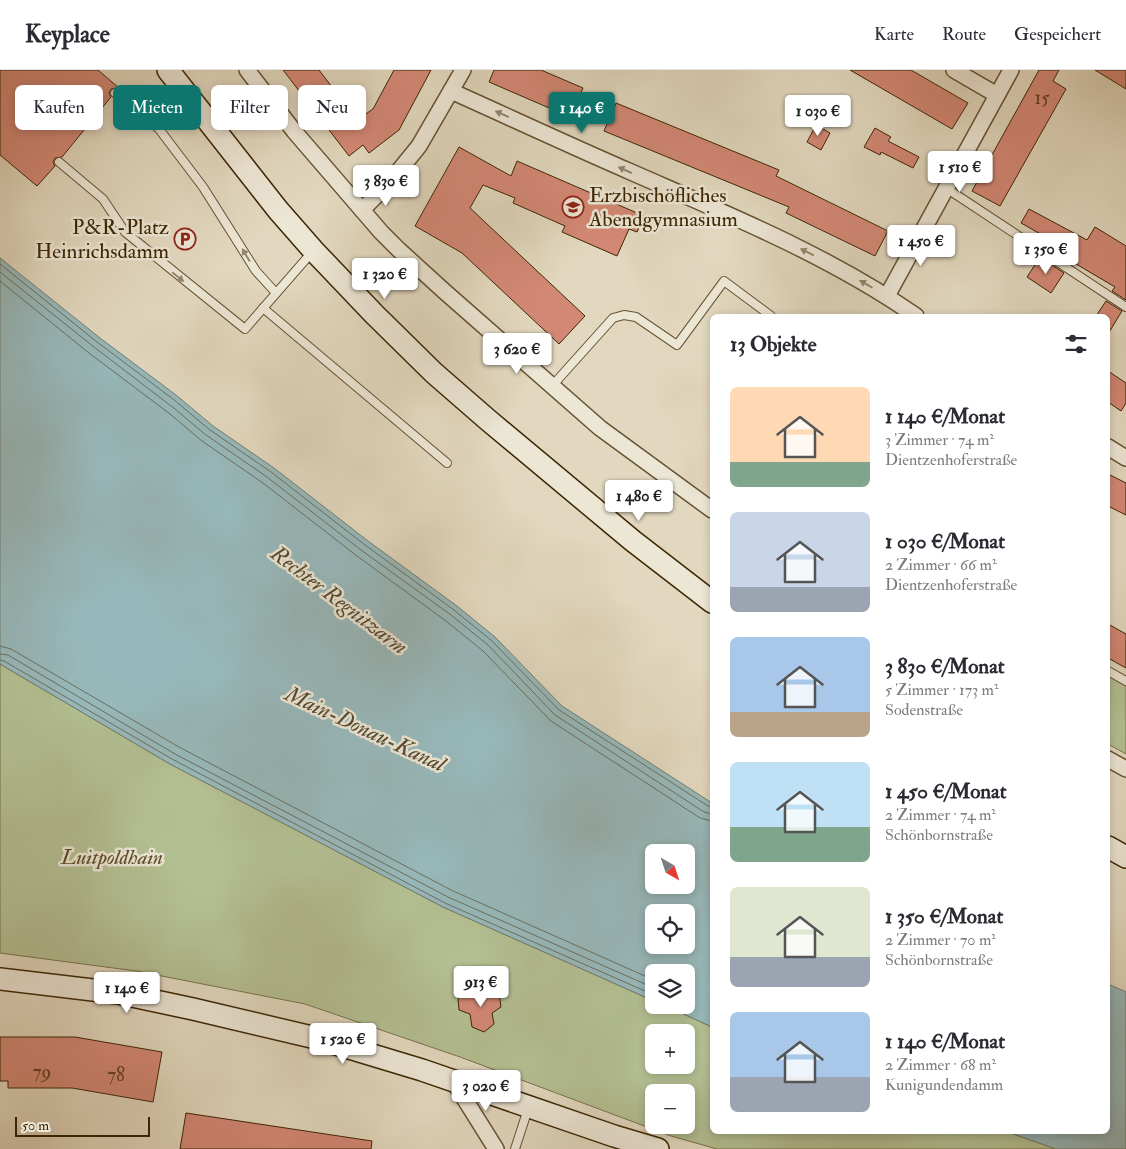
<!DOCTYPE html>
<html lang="de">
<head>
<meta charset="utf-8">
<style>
  body { margin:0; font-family:"IM FELL Double Pica",serif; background:#f2f2f3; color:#2b2b33; height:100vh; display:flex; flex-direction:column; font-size:19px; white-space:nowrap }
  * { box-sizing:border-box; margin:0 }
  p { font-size:16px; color:#7c7c81 }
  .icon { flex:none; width:28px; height:28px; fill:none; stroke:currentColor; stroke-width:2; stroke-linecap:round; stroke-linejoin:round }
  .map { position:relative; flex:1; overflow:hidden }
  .panel { position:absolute; left:710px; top:244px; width:400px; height:820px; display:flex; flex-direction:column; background:#fff; border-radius:8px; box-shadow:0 2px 8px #0003 }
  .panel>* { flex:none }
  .top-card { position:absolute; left:15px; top:15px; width:475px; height:45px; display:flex; gap:10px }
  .needle { width:32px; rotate:141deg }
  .fabs { position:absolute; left:645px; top:774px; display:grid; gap:10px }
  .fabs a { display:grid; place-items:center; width:50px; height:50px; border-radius:8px; background:#fff; box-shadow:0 2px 8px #0003; font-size:25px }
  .scale { position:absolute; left:15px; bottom:12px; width:135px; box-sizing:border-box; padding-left:5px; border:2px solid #3c2603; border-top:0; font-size:14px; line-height:18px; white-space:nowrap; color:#3c2603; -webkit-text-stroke:4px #ece6d5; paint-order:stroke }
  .price { position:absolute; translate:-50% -42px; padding:0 11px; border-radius:5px; background:#fff; color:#222; font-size:16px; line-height:32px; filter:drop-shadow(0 1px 2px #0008) }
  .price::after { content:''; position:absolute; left:50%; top:30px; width:15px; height:11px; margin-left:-8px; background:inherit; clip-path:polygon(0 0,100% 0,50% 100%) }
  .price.selected { background:#0f766e; color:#fff }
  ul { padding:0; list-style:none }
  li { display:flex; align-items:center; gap:15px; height:125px; padding:0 20px }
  li span { display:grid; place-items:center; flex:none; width:140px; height:100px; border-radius:8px; color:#555 }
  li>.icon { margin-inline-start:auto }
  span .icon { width:60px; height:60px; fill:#fffc; stroke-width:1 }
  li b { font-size:21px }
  h2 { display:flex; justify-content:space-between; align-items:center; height:60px; padding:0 20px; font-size:21px }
  .tag { padding:0 18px; border-radius:8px; background:#fff; box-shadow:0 2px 8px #0003; font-size:18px; line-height:45px }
  .tag.selected { background:#0f766e; color:#fff }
  header { display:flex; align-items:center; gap:30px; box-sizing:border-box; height:70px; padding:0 25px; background:#fff; border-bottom:1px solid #e1e1e2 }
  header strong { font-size:24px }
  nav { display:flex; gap:28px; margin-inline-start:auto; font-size:18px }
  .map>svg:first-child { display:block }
  .green { fill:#b3bf92; stroke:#78724a; fill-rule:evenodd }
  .water { fill:#97b8ba; stroke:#737e71; fill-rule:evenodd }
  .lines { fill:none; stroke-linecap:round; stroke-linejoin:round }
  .shore { stroke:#6a6f5e; stroke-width:1 }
  .building { fill:#d38875; stroke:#3c2603 }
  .lane-casing { stroke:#665232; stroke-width:10 }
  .street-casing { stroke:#665232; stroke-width:18 }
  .secondary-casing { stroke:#3c2603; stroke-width:24 }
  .lane { stroke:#ece6d5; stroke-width:8 }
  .street { stroke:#ece6d5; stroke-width:15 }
  .secondary { stroke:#ece6d5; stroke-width:21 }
  .oneway { fill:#94866c }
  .labels { text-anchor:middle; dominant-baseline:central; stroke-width:5; stroke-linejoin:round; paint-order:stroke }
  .number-label { font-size:19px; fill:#623e20 }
  .poi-label { font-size:21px; fill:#3c2603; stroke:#ece6d5; text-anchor:start }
  .park-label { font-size:21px; font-style:italic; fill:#5a4c27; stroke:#ece6d5 }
  .water-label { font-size:22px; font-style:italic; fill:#534a31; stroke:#ece6d5 }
</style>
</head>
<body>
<header>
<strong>Keyplace</strong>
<nav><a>Karte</a><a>Route</a><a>Gespeichert</a></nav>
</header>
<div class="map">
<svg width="1126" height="1079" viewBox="0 0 1126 1079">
  <rect width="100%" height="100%" fill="#e2d8bf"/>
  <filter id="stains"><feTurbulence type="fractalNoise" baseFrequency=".004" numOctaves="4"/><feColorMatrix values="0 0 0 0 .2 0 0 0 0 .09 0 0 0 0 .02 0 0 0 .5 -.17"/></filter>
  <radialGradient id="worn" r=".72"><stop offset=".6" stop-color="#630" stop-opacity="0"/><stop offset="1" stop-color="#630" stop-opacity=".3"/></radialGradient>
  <g class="green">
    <path d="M0 594 170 694 443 837 654 931V935H664L712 957V1061H1005L1056 1079H717L671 1066 460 987 305 934 136 901 0 883ZM654 962H686V995H654ZM654 1022H686V1055H654Z"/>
    <path d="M1108 606 1126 616V684L1108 674Z"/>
  </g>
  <g class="water">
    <path d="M0 188 100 268 176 325 213 356 274 398 368 471 457 536 495 567 562 636 712 733V957L664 935H686V902H654V931L443 837 170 694 0 594ZM654 782H686V815H654ZM654 842H686V875H654Z"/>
    <path d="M1108 914 1126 922V1079H1056L1005 1061H1108Z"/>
  </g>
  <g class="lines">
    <g class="shore">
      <path d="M0 194 97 272 173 329 210 360 271 402 365 475 454 540 492 571 559 640 708 736 712 737"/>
      <path d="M0 202 94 277 175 339 206 365 267 407 361 480 451 545 488 575 555 645 704 742 712 744"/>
      <path d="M0 211 89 283 170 344 202 371 263 413 357 486 446 551 483 581 551 651 700 748 712 751"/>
      <path d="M0 576 11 579 179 677 451 820 654 910"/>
      <path d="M0 584 8 585 175 684 448 827 654 918"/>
      <path d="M0 590 4 591 172 689 445 833 654 925"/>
    </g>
  </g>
  <g class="building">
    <path d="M0 0H98L119 18 111 19 109 23 111 27 62 87 55 88 53 92 55 96 37 116 0 85Z"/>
    <path d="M283 0H319L357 50 373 39 394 0H431L399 60 369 83 363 75 349 86Z"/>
    <path d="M494 0H541L583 18 570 47 489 12Z"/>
    <path d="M850 0H911L968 33 952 59Z"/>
    <path d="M1039 0H1059L1053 11 1066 19 1000 136 972 121Z"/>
    <path d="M1095 0H1126V19Z"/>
    <path d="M616 33 779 100 776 106 888 161 875 186 786 143 789 137 604 61Z"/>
    <path d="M816 55 830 63 821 80 807 72Z"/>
    <path d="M875 58 891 67 888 71 919 87 913 98 881 82 880 85 864 77Z"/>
    <path d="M459 77 511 106 517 91 644 146 637 162 629 159 617 186 562 162 565 156 513 133 515 128 483 115 470 138 585 246 559 274 462 183 415 156Z"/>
    <path d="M1029 139 1087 170 1095 157 1126 176V230L1112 221 1115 217 1071 191 1070 193 1046 177 1051 170 1021 153Z"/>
    <path d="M1040 187 1064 203 1051 223 1027 207Z"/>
    <path d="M1106 231 1122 241 1108 264V246H1096Z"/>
    <path d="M1108 301 1126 313V333L1121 341 1108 332Z"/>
    <path d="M1108 404 1126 413V445L1108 436Z"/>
    <path d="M1108 554 1126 564V598L1108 588Z"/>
    <path d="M487 918 499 923 501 937 492 943 494 954 484 962 472 957 470 944 459 940 458 929 467 921 477 926Z"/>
    <path d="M0 967H75L162 982 153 1032 72 1018H8V1011H0Z"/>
    <path d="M186 1043 372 1071 371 1079H180Z"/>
  </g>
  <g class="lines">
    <g class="lane-casing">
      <g id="lane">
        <path d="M115 23 159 59 203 117 256 201 276 223"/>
        <path d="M59 92 103 129 125 162 245 259 313 181"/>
        <path d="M946 118 1126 237"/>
        <path d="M263 238 447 393"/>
        <path d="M552 316 613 248 624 245 636 247 677 275 724 211 771 246"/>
        <path d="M1108 601 1126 611"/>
        <path d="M515 1079 528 1039"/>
      </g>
    </g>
    <g class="street-casing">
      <g id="street">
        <path d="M247 0 294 61 381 162 399 180 444 221 600 358 712 440"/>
        <path d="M954 0 997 25"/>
        <path d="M451 21C511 48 571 76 631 102 729 145 828 185 916 246"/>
        <path d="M362 140 389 113 419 76 463 0"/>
        <path d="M887 226 1011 0"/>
        <path d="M1108 377 1126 388"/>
        <path d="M1108 689 1126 699"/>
        <path d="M454 1012 496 1079"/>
      </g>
    </g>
    <g class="secondary-casing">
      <g id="secondary">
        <path d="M168 0 278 140 313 180 374 244 434 303 488 350 633 471 712 532"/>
        <path d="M1108 777 1126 787"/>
        <path d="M0 909 118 923 193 939 316 968 422 1000 614 1066 658 1079"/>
      </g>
    </g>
    <use href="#lane" class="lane"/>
    <use href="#street" class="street"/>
    <use href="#secondary" class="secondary"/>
  </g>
  <defs><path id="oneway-solid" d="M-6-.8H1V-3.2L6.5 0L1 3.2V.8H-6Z" transform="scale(1.25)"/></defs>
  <g class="oneway">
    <use href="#oneway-solid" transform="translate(502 44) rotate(-156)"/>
    <use href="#oneway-solid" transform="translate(625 100) rotate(-156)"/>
    <use href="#oneway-solid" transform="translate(807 182) rotate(-154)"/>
    <use href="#oneway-solid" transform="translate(246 185) rotate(-121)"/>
    <use href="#oneway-solid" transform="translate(178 207) rotate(39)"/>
    <use href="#oneway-solid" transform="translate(866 214) rotate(-150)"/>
  </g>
  <defs>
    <g id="school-ring" transform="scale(1.125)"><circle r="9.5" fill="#ece6d5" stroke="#8f2418" stroke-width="1.5"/><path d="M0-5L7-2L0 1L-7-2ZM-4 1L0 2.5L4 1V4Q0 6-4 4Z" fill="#8f2418"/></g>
    <g id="parking-ring" transform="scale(1.125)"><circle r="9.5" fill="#ece6d5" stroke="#8f2418" stroke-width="1.5"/><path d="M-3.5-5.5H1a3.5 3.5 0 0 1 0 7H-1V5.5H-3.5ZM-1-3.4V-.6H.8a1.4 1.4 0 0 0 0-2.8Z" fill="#8f2418"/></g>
  </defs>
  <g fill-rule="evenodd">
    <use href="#school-ring" x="573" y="137"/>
    <use href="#parking-ring" x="185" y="169"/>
  </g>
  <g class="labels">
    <g class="number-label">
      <text x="1042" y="28">15</text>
      <text x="42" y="1002">79</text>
      <text x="116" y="1005">78</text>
    </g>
    <g class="poi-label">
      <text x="589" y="125">Erzbischöfliches<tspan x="589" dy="24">Abendgymnasium</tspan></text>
      <text x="169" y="157" text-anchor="end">P&amp;R-Platz<tspan x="169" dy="24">Heinrichsdamm</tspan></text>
    </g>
    <g class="park-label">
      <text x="112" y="787">Luitpoldhain</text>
    </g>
    <g class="water-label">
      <text transform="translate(339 530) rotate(37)">Rechter Regnitzarm</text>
      <text transform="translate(365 659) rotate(25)">Main-Donau-Kanal</text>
    </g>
  </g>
  <rect width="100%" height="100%" filter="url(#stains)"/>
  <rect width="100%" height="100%" fill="url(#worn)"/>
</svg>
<div class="fabs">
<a><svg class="needle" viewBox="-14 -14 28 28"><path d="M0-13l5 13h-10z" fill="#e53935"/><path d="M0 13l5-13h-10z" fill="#7c7c81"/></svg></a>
<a><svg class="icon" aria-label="locate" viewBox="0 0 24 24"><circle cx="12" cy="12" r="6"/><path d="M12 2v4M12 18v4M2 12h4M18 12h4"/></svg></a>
<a><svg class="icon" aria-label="layers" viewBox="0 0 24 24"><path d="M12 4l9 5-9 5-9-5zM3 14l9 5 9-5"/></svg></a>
<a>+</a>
<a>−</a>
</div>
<div class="scale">50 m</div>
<b class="price selected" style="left:582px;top:64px">1 140 €</b>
<b class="price" style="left:818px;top:67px">1 030 €</b>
<b class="price" style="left:960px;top:123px">1 510 €</b>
<b class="price" style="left:386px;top:137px">3 830 €</b>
<b class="price" style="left:921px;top:197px">1 450 €</b>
<b class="price" style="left:1046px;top:205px">1 350 €</b>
<b class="price" style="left:385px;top:230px">1 320 €</b>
<b class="price" style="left:517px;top:305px">3 620 €</b>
<b class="price" style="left:639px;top:452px">1 480 €</b>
<b class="price" style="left:481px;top:938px">913 €</b>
<b class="price" style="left:127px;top:944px">1 140 €</b>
<b class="price" style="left:343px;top:995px">1 520 €</b>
<b class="price" style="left:486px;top:1042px">3 020 €</b>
<div class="top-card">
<a class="tag">Kaufen</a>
<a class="tag selected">Mieten</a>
<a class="tag">Filter</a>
<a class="tag">Neu</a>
</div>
<section class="panel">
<h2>13 Objekte<svg class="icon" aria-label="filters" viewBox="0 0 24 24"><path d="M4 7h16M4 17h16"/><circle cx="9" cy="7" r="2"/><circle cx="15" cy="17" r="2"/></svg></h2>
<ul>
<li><span style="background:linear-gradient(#ffd9b3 75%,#7fa58c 0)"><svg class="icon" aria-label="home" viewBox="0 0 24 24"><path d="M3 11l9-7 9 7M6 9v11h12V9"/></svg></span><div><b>1 140 €/Monat</b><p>3 Zimmer · 74 m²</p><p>Dientzenhoferstraße</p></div></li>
<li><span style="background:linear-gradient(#c9d6e8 75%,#9aa5b1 0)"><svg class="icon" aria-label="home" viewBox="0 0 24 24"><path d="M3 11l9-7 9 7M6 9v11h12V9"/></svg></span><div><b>1 030 €/Monat</b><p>2 Zimmer · 66 m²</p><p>Dientzenhoferstraße</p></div></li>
<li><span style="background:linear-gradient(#a9c7e8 75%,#b9a48a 0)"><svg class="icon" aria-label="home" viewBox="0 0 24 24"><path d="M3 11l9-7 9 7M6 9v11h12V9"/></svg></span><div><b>3 830 €/Monat</b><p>5 Zimmer · 173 m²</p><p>Sodenstraße</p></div></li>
<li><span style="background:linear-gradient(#bfe0f5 65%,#7fa58c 0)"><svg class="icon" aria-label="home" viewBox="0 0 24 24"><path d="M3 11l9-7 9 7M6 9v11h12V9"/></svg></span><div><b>1 450 €/Monat</b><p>2 Zimmer · 74 m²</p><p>Schönbornstraße</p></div></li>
<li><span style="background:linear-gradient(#dfe7d0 70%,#9aa5b1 0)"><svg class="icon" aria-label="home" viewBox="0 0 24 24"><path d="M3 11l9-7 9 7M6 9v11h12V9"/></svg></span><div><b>1 350 €/Monat</b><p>2 Zimmer · 70 m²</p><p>Schönbornstraße</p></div></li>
<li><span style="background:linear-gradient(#a9c7e8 65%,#9aa5b1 0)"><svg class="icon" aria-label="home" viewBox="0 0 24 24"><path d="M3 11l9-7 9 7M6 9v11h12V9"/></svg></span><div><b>1 140 €/Monat</b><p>2 Zimmer · 68 m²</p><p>Kunigundendamm</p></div></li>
</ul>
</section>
</div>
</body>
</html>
